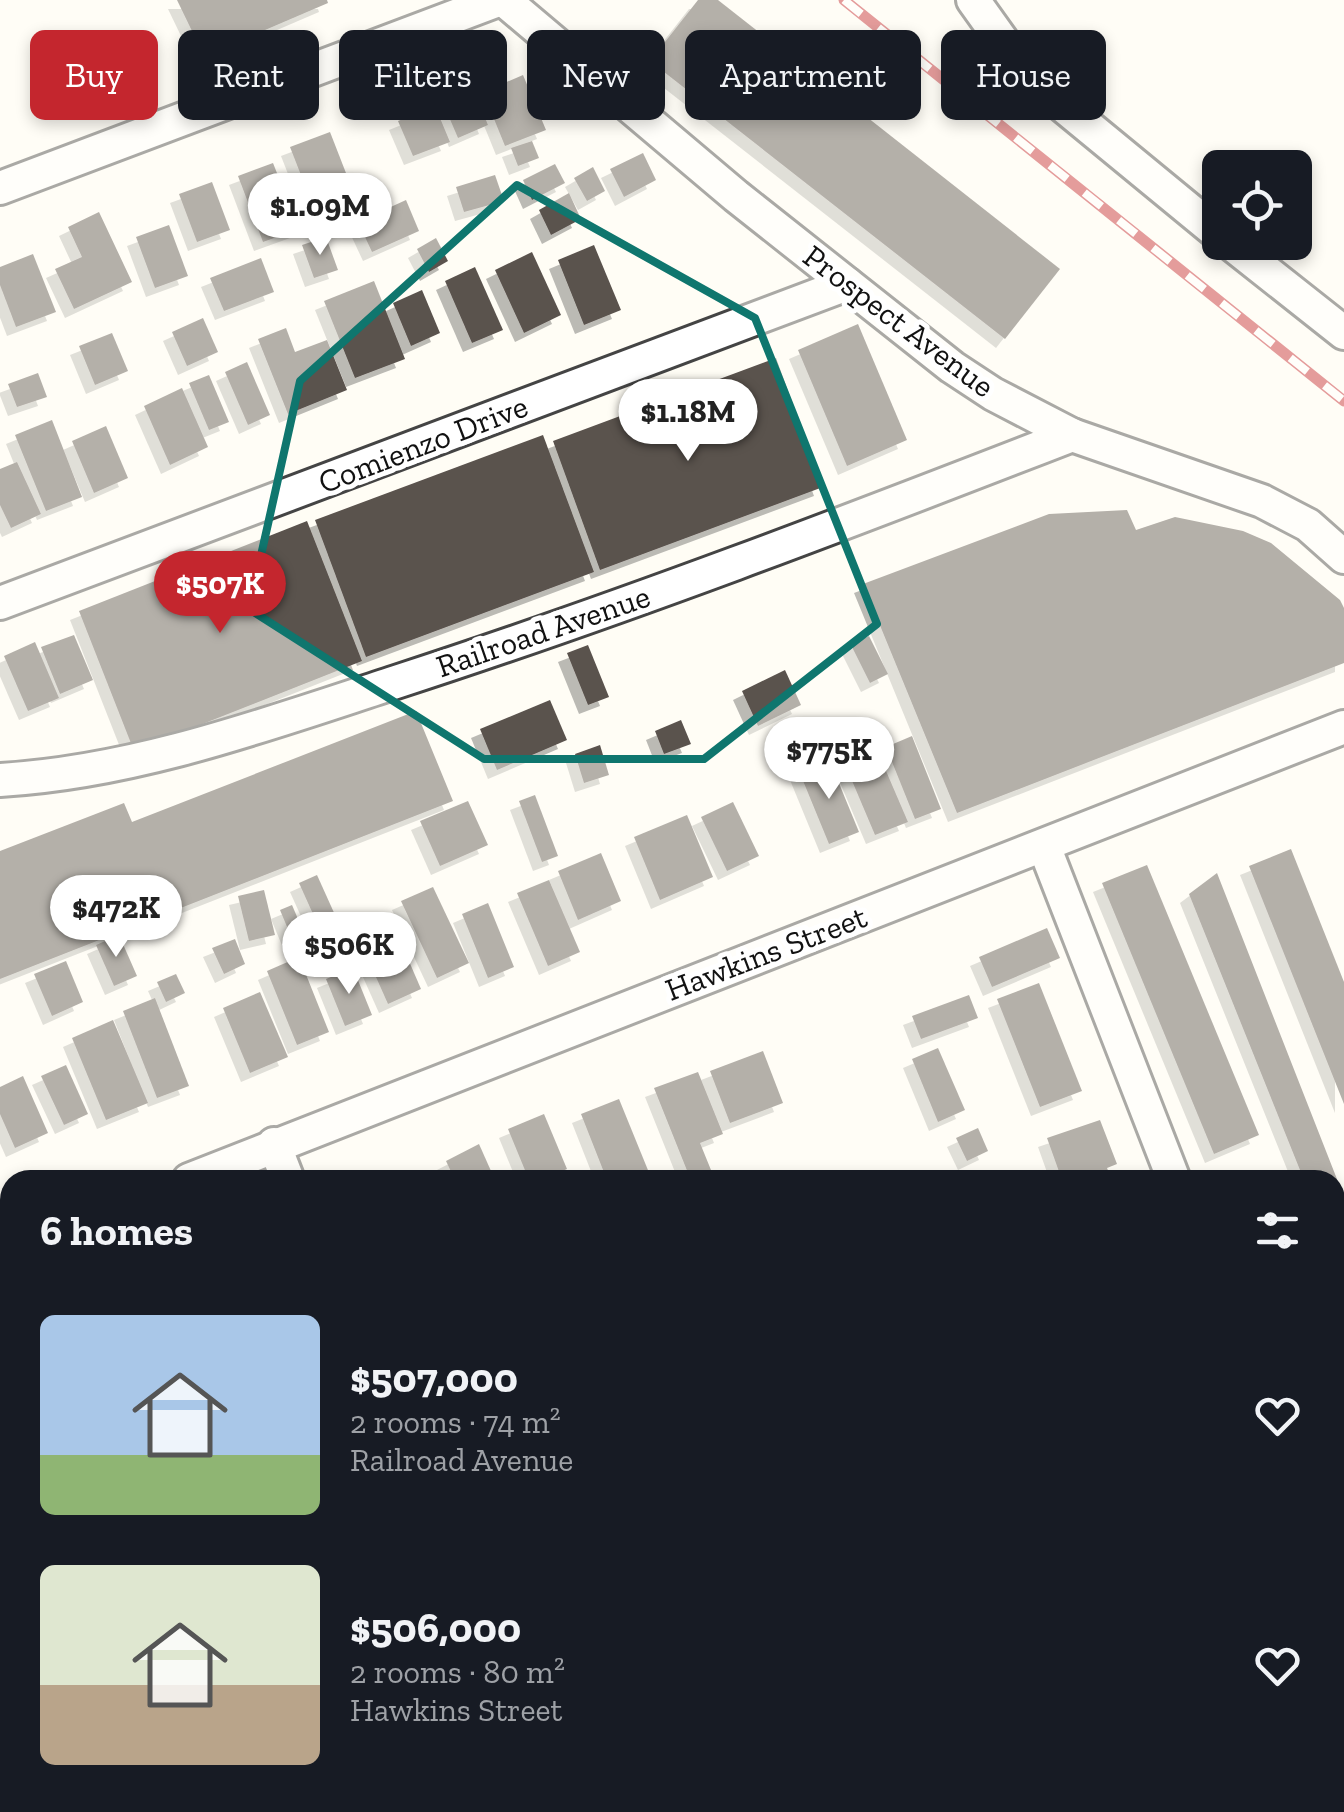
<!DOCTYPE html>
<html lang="en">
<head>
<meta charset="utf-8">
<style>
  body { margin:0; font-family:"Zilla Slab",serif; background:#20242c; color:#f1f3f6; height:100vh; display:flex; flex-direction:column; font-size:38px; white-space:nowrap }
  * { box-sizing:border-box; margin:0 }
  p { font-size:32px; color:#9ea1a6 }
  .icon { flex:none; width:55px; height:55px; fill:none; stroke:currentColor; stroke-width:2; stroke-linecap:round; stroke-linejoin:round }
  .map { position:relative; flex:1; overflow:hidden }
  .drawer { position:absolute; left:0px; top:1170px; width:1345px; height:642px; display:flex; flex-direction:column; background:#171b24; border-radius:30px 30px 0 0; box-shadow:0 5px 15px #0003 }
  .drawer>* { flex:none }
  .hud { position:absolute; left:30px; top:30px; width:1285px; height:90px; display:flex; gap:20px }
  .controls { position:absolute; left:1202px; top:150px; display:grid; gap:20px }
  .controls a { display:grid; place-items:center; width:110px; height:110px; border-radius:15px; background:#171b24; box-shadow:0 5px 15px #0003; font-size:50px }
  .price { position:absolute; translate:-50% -85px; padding:0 22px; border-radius:35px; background:#fff; color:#222; font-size:32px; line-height:65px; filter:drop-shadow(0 2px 5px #0008) }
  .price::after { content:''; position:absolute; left:50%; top:60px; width:30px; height:22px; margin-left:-15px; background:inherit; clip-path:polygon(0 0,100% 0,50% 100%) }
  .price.active { background:#c4262e; color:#fff }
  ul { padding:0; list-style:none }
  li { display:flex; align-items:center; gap:30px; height:250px; padding:0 40px }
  li span { display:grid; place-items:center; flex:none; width:280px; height:200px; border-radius:15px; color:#555 }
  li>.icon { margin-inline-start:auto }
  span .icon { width:120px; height:120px; fill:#fffc; stroke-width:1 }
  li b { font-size:42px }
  h2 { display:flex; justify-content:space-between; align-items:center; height:120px; padding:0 40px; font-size:42px }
  .pill { padding:0 35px; border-radius:15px; background:#171b24; box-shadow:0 5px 15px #0003; font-size:35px; line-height:90px }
  .pill.active { background:#c4262e; color:#fff }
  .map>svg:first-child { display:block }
  .building { fill:#5a524d; filter:url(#shadow) }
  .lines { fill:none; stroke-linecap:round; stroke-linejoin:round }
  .minor-casing { stroke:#444; stroke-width:38 }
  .minor { stroke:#fff; stroke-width:32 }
  .rail-casing { stroke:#c4262e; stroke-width:11 }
  .rail { stroke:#fff; stroke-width:8; stroke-dasharray:22; stroke-linecap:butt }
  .marked { fill:none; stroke:#0f766e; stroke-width:8; stroke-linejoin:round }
  .labels { text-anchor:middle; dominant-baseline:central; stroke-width:10; stroke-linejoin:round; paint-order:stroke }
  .street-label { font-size:32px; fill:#111; stroke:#fff }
</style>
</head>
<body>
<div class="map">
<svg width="1344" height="1812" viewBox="0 0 1344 1812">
  <defs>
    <filter id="shadow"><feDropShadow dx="-9" dy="9" stdDeviation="0" flood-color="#0004"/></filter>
  </defs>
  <rect width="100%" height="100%" fill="#fffdf5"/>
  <g class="building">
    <path d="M177 0H327L328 3 204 56Z"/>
    <path d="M698 0H718L1060 269 1005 339 650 61Z"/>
    <path d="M523 75 546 130 505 146 483 92Z"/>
    <path d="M474 91 488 125 458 138 443 103Z"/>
    <path d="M435 106 450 142 413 156 398 121Z"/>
    <path d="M330 132 360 209 320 224 290 147Z"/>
    <path d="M532 141 539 158 518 166 511 148Z"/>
    <path d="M643 153 656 180 624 197 610 169Z"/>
    <path d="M273 163 299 229 263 242 238 176Z"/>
    <path d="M555 164 565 183 532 200 523 180Z"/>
    <path d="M593 167 605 191 587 201 574 178Z"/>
    <path d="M495 175 504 201 464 212 456 187Z"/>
    <path d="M212 182 230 230 197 242 179 194Z"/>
    <path d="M569 193 581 219 551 235 539 210Z"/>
    <path d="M406 200 419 231 372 252 358 222Z"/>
    <path d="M99 212 132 282 74 309 55 269 82 257 68 227Z"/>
    <path d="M169 225 188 276 155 288 136 237Z"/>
    <path d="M326 237 338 270 314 278 302 245Z"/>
    <path d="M436 238 448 261 429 272 417 249Z"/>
    <path d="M594 245 621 310 584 325 558 260Z"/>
    <path d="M532 252 561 315 524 333 495 270Z"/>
    <path d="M33 254 56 312 16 327 0 285V267Z"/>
    <path d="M261 258 274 292 224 311 210 278Z"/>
    <path d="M475 267 503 330 472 343 445 281Z"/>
    <path d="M374 281 405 359 355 378 324 301Z"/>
    <path d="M422 290 440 333 411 346 393 303Z"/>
    <path d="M203 318 218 352 187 366 172 332Z"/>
    <path d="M858 324 907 440 847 466 798 350Z"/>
    <path d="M286 328 295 352 327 340 347 390 288 414 258 339Z"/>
    <path d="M112 333 128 371 95 385 79 346Z"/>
    <path d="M776 358 823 487 600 570 553 441Z"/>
    <path d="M247 362 270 415 248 425 225 372Z"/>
    <path d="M38 373 47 397 17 407 8 384Z"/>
    <path d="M209 375 229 422 209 430 189 383Z"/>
    <path d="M182 388 208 447 170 465 144 406Z"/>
    <path d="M52 420 82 497 46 511 15 435Z"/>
    <path d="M106 426 128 478 94 493 72 441Z"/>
    <path d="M543 435 594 572 366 657 315 520Z"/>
    <path d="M17 462 41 514 11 528 0 505V469Z"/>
    <path d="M1127 510 1136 530 1175 517 1243 531 1271 543 1340 600 1344 608V663L957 813 863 584 1049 514Z"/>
    <path d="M307 521 362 661 134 751 79 611Z"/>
    <path d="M74 635 93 680 60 694 41 647Z"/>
    <path d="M869 636 888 674 870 683 851 645Z"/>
    <path d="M35 642 59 698 28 711 4 656Z"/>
    <path d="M588 645 609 697 588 705 567 653Z"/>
    <path d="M785 670 801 705 758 726 742 691Z"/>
    <path d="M550 700 567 740 497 770 480 729Z"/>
    <path d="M416 711 453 801 0 979V851L124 803 132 822Z"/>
    <path d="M681 720 691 744 664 754 655 731Z"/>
    <path d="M868 729 908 822 875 835 836 743Z"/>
    <path d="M912 736 941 809 915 819 886 747Z"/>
    <path d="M600 745 609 775 584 783 575 754Z"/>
    <path d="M829 759 859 832 829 844 799 771Z"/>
    <path d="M535 795 558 856 542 862 519 801Z"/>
    <path d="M468 801 488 845 440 866 420 821Z"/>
    <path d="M733 802 759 856 727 871 701 817Z"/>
    <path d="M687 815 713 877 660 900 634 837Z"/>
    <path d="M1291 849 1344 982V1104L1249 866Z"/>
    <path d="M601 853 621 901 578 920 558 871Z"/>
    <path d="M1147 865 1259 1135 1214 1154 1102 883Z"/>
    <path d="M1217 873 1344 1197V1216L1335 1219V1180H1304L1189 894Z"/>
    <path d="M317 875 340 926 322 934 299 883Z"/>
    <path d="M549 880 580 952 548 966 517 893Z"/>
    <path d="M433 887 469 963 437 978 401 901Z"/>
    <path d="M264 890 275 935 249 941 238 896Z"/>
    <path d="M488 903 514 967 488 978 462 914Z"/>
    <path d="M292 905 307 940 295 946 280 910Z"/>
    <path d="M389 915 421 989 388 1004 355 930Z"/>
    <path d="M1047 928 1060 958 992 987 979 957Z"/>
    <path d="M119 935 137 976 114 986 96 945Z"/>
    <path d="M235 939 245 964 224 974 212 948Z"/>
    <path d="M299 957 329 1032 297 1045 267 971Z"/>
    <path d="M66 961 83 1002 52 1016 34 974Z"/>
    <path d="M353 968 372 1015 345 1026 326 979Z"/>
    <path d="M176 974 185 993 166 1002 157 982Z"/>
    <path d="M1039 983 1082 1091 1040 1107 997 999Z"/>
    <path d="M260 992 288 1057 250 1073 223 1008Z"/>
    <path d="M969 995 978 1018 921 1039 912 1016Z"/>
    <path d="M155 998 189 1086 157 1098 123 1011Z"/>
    <path d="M113 1020 148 1103 106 1120 72 1038Z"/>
    <path d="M938 1048 965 1110 938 1122 912 1059Z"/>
    <path d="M763 1051 783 1103 730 1123 710 1071Z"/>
    <path d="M66 1065 88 1114 64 1125 41 1076Z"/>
    <path d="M698 1072 723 1134 700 1143 711 1170 690 1178 654 1088Z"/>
    <path d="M23 1076 48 1133 15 1148 0 1114V1087Z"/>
    <path d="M619 1099 652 1180H607L581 1114Z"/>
    <path d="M544 1114 567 1169 542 1180H529L508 1129Z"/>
    <path d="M1100 1120 1117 1164 1107 1168 1112 1180H1062L1047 1138Z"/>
    <path d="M978 1128 988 1151 967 1161 956 1138Z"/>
    <path d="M479 1144 495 1180H455L446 1161Z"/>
    <path d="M1344 1312V1541L1335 1519V1315Z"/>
    <path d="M10 1494V1537L0 1541V1498Z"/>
    <path d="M10 1563V1618L0 1622V1567Z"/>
    <path d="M432 1802H475L479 1812H409Z"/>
    <path d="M1148 1802H1200L1204 1812H1127Z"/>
  </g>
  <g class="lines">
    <g class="minor-casing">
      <g id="minor">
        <path d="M504 0 736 196 952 367 993 394 1072 435 1262 501 1308 525 1344 557"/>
        <path d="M973 0 1013 56 1045 91 1220 235"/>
        <path d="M0 188 498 0"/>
        <path d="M1229 242 1344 333"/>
        <path d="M0 603 847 284"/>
        <path d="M0 780C136 772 267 724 396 682 624 608 848 522 1072 435"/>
        <path d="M1044 846 1174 1180"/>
        <path d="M274 1144 288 1180"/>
        <path d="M189 1180 1344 727"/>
        <path d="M0 1258 10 1254"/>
        <path d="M255 1802 259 1812"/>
        <path d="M532 1802 536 1812"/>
        <path d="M983 1802 987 1812"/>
        <path d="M762 1812 786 1802"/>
      </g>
    </g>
    <use href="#minor" class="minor"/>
    <g class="rail-casing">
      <path id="rail" d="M844 0 1344 401"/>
    </g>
    <use href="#rail" class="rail"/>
  </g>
  <path d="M0 0H1344V1812H0ZM517 185 755 318 877 624 704 759H484L249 609 300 381Z" fill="#fffdf5" fill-opacity=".55" fill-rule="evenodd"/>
  <path class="marked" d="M517 185 755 318 877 624 704 759H484L249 609 300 381Z"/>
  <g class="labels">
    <g class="street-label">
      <text transform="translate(899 321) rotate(37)">Prospect Avenue</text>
      <text transform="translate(423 444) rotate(-21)">Comienzo Drive</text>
      <text transform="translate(543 631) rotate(-19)">Railroad Avenue</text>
      <text transform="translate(766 953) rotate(-21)">Hawkins Street</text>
    </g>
  </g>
</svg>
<div class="controls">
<a><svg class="icon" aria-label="locate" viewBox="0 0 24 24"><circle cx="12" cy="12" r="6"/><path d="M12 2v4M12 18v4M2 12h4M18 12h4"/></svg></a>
</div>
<b class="price" style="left:320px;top:258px">$1.09M</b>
<b class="price" style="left:688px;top:464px">$1.18M</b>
<b class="price active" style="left:220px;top:636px">$507K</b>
<b class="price" style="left:829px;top:802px">$775K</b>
<b class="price" style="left:116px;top:960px">$472K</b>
<b class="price" style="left:349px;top:997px">$506K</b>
<div class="hud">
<a class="pill active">Buy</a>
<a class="pill">Rent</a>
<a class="pill">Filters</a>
<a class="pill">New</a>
<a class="pill">Apartment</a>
<a class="pill">House</a>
</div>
<section class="drawer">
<h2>6 homes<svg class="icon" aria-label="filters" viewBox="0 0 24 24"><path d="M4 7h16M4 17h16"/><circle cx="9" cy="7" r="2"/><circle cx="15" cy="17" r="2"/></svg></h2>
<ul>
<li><span style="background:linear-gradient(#a9c7e8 70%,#8fb573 0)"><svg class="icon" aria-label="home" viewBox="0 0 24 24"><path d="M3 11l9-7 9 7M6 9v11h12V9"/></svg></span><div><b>$507,000</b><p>2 rooms · 74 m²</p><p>Railroad Avenue</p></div><svg class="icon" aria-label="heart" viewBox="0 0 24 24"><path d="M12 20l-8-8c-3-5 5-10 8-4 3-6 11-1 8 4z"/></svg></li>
<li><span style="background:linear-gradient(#dfe7d0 60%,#b9a48a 0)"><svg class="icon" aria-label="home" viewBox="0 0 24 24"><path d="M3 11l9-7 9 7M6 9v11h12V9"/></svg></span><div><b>$506,000</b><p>2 rooms · 80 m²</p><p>Hawkins Street</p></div><svg class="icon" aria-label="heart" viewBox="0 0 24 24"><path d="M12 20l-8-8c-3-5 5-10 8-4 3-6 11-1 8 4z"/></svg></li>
</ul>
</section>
</div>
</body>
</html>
